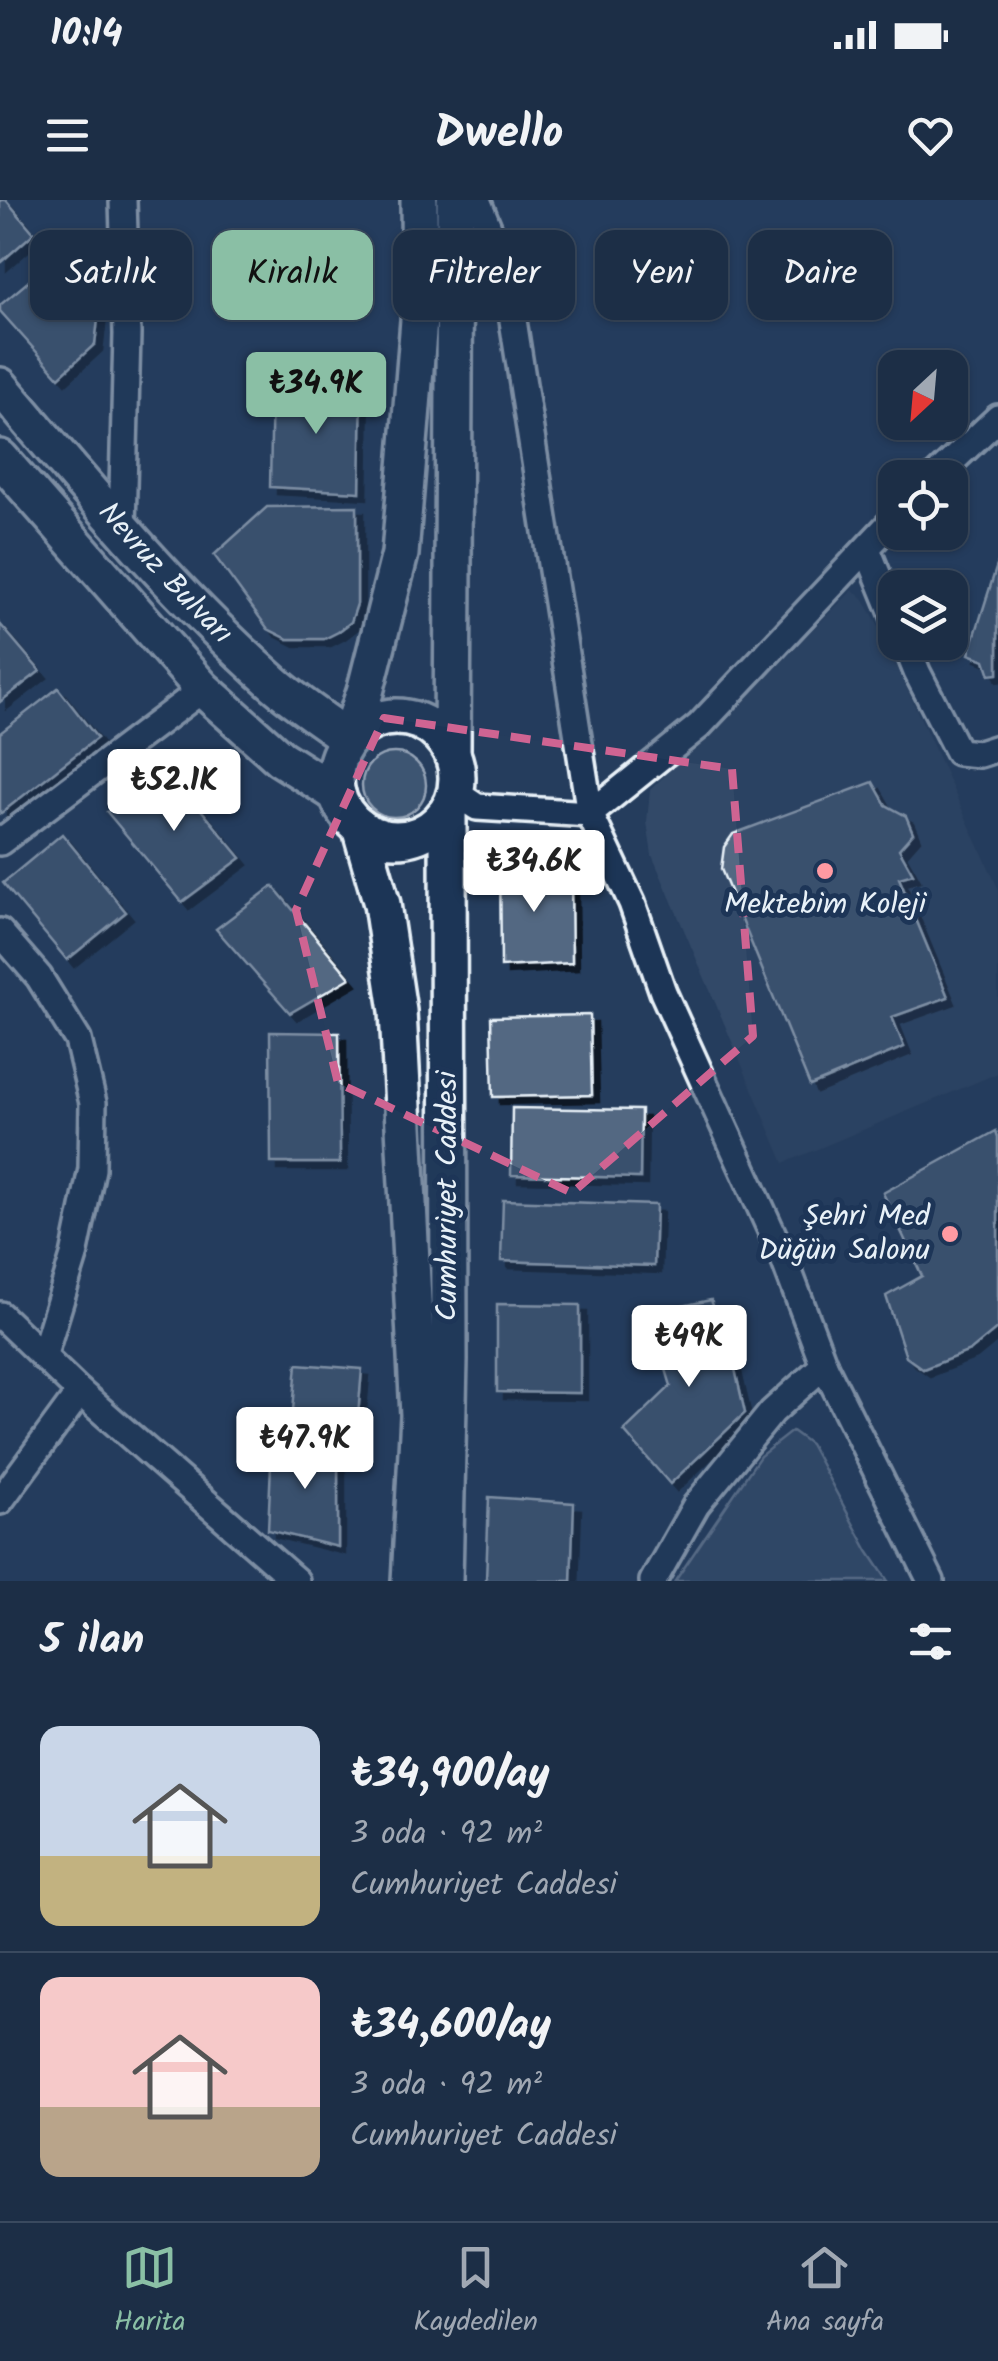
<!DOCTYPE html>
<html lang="tr">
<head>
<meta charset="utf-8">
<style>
  body { margin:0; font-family:Kalam,sans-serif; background:#25364d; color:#f1f3f6; height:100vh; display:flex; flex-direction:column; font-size:38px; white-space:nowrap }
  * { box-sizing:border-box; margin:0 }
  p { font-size:32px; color:#a0a8b3 }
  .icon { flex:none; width:55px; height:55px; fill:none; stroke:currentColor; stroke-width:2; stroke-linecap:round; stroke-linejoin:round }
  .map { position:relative; height:1381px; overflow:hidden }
  .sheet { display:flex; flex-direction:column; background:#1c2e46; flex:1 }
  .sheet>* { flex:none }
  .guide { position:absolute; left:30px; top:30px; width:940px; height:90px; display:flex; gap:20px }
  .needle { width:65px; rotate:206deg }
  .fabs { position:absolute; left:878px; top:150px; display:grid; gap:20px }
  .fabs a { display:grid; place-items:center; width:90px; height:90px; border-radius:20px; background:#1c2e46; box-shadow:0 2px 8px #0004,0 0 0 2px #3a4a5f; font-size:50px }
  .price { position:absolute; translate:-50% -85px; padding:0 22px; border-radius:10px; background:#fff; color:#222; font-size:32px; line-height:65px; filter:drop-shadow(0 2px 5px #0008) }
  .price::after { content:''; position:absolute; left:50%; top:60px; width:30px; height:22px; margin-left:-15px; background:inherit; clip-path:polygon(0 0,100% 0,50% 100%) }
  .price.active { background:#8abfa5; color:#111 }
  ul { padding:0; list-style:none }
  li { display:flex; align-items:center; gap:30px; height:250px; padding:0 40px }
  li+li { border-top:2px solid #3a4a5f }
  li span { display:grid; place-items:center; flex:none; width:280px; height:200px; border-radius:20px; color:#555 }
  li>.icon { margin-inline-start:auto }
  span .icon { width:120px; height:120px; fill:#fffc; stroke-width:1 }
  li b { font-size:42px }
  h2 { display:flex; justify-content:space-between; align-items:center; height:120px; padding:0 40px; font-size:42px }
  .tag { padding:0 35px; border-radius:20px; background:#1c2e46; box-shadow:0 2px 8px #0004,0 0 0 2px #3a4a5f; font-size:35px; line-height:90px }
  .tag.active { background:#8abfa5; color:#111 }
  .status { display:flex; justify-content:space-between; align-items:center; height:70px; padding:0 50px; background:#1c2e46; direction:ltr }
  .status svg { height:28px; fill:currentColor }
  header { display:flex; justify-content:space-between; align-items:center; height:130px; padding:0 40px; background:#1c2e46; font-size:45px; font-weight:700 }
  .dock { display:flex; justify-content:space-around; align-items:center; height:140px; border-top:2px solid #3a4a5f; background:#1c2e46; font-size:28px; color:#a0a8b3 }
  .dock a { display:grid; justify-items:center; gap:5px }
  .dock .active { color:#8abfa5 }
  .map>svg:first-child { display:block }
  .built { fill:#334a68 }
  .green { fill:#3e5472; stroke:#93a2b5; stroke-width:2.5 }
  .building { fill:#536782; stroke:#e8f1f8; stroke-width:2.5; filter:url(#shadow) }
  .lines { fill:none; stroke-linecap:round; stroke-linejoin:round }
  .minor-casing { stroke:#e8f1f8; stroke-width:32 }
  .secondary-casing { stroke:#e8f1f8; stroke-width:42 }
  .minor { stroke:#1d3557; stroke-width:25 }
  .secondary { stroke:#1d3557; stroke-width:35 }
  .marked { fill:none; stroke:#cf6492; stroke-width:8; stroke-dasharray:20 12; stroke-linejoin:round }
  .poi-dot { fill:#ff9aa2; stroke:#1d3557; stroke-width:4 }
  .labels { text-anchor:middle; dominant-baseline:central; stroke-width:10; stroke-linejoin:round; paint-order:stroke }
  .street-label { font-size:30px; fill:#e8f1f8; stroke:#1d3557 }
  .poi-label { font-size:30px; fill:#e8f1f8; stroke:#1d3557 }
</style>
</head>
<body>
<div class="status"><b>10:14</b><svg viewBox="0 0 49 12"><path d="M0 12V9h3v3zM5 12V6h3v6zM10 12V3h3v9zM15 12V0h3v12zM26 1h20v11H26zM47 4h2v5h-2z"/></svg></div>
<header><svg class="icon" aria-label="menu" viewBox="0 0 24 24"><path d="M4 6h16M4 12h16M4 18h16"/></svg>Dwello<svg class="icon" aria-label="heart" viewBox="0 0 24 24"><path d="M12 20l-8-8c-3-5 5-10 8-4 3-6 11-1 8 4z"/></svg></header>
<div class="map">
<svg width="998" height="1381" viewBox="0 0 998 1381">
  <defs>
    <filter id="shadow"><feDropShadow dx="7" dy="7" stdDeviation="0" flood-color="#0009"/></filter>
  </defs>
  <rect width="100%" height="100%" fill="#253d5d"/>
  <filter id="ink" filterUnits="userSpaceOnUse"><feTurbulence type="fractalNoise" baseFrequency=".01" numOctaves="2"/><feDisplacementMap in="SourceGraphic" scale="20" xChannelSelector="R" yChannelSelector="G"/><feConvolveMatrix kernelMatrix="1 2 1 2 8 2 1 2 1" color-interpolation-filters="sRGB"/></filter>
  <g filter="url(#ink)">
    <path class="built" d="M853 390 863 399 875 419 998 688V873L784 963 652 655 647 622 650 590Z"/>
    <g class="green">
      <circle cx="394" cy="585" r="32"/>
      <path d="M792 1231 810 1244 868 1351 888 1381H675L760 1256Z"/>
    </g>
    <g class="building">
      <path d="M0 0H6L34 33 0 63Z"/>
      <path d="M53 61 99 111 95 144 59 177 0 111V105Z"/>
      <path d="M362 184 360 292 270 287 272 185Z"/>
      <path d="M357 306V404L351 422 338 432 324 439H288L268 429 214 355 267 307Z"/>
      <path d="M998 362V474L990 475 985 460 969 454Z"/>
      <path d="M0 424 40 471 0 502Z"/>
      <path d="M58 488 97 538 0 614V533Z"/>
      <path d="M164 565 241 658 182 702 107 612Z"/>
      <path d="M873 582 886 605 906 616 913 633 899 649 913 674 899 678 948 797 892 817 904 847 810 886 721 669 724 647 733 634Z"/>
      <path d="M62 634 126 712 67 760 3 683Z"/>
      <path d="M500 650 531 658 534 674H555L571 680 572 763 501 767Z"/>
      <path d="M273 686 350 778 290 813 216 729Z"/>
      <path d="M590 815 592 895 493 897 491 817Z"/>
      <path d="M270 832 339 833 340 963H271Z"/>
      <path d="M512 908 641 910 640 978 511 975Z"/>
      <path d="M996 931 998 937V1128L970 1151 923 1169 906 1157 886 1096 922 1076 883 993Z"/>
      <path d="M503 1000 656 1005 654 1066 501 1061Z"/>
      <path d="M711 1100 734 1165 745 1213 670 1284 624 1231 671 1186 649 1113Z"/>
      <path d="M497 1104 580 1105V1193L497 1192Z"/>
      <path d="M297 1164 362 1169 357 1227 292 1222Z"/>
      <path d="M272 1243 338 1244V1347L268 1330Z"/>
      <path d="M489 1297 574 1303 571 1381H486Z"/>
    </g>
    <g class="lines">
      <g class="minor-casing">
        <g id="minor">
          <path d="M477 0 505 69 590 614 632 703 663 792 784 1059 824 1165 931 1381"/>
          <path d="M934 278 998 218"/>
          <path d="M122 327 127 134 123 0"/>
          <path d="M867 349 895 418"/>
          <path d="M905 442 917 472 958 552 979 554 998 548"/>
          <path d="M456 593 477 607 590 614 699 526 895 318"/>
          <path d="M0 642 203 489"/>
          <path d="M0 732 39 777 78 840 93 903 92 969 74 1056 43 1157"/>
          <path d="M0 1115 80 1192 296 1381"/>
          <path d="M0 1301 80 1192"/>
          <path d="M653 1381 696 1305 772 1212 824 1165"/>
        </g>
      </g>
      <g class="secondary-casing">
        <g id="secondary">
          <path id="s1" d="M0 186C87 289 174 395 275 484 298 504 325 521 349 539L365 492 400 354 420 108 419 0"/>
          <path d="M0 258 203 489 280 558 337 594"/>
          <circle cx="396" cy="578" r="61"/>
          <path d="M452 554 455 0"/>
          <path d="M360 627 382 704 398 811 419 1215 410 1381"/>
          <path d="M444 1381 449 1160 448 611"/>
        </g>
      </g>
      <use href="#minor" class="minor"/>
      <use href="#secondary" class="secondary"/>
    </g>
  </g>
  <path d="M0 0H998V1381H0ZM384 518 732 569 753 836 572 993 338 883 296 710Z" fill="#253d5d" fill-opacity=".55" fill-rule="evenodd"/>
  <path class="marked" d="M384 518 732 569 753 836 572 993 338 883 296 710Z"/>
  <g class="poi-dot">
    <circle cx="825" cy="671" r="10"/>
    <circle cx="950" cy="1034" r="10"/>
  </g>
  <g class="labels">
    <g class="street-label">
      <text stroke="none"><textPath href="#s1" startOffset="250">Nevruz Bulvarı</textPath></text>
      <text transform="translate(448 996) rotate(-90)">Cumhuriyet Caddesi</text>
    </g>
    <g class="poi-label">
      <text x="825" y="705">Mektebim Koleji</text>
      <text x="930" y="1017" text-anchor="end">Şehri Med<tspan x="930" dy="34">Düğün Salonu</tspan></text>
    </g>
  </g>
</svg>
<div class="fabs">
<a><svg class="needle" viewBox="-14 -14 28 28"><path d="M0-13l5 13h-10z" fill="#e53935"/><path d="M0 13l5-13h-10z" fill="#a0a8b3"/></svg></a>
<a><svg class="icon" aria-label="locate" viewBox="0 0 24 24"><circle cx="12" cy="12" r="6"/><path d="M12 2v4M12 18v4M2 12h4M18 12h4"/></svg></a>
<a><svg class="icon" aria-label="layers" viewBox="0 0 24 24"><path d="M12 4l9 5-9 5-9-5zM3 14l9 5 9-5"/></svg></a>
</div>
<b class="price active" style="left:316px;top:237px">₺34.9K</b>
<b class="price" style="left:174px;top:634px">₺52.1K</b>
<b class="price" style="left:534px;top:715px">₺34.6K</b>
<b class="price" style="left:689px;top:1190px">₺49K</b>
<b class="price" style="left:305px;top:1292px">₺47.9K</b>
<div class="guide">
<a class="tag">Satılık</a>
<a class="tag active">Kiralık</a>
<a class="tag">Filtreler</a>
<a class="tag">Yeni</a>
<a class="tag">Daire</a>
</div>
</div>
<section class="sheet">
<h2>5 ilan<svg class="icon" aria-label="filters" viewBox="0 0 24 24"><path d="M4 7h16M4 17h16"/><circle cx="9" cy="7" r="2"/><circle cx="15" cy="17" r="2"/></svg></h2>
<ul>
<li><span style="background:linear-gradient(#c9d6e8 65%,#c2b280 0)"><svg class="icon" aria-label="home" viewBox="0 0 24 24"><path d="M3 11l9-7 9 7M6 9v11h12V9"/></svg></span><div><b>₺34,900/ay</b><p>3 oda · 92 m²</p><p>Cumhuriyet Caddesi</p></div></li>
<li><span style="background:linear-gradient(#f6c9c9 65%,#b9a48a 0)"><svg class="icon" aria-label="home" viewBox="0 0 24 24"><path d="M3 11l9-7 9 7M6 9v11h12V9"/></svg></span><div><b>₺34,600/ay</b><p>3 oda · 92 m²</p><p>Cumhuriyet Caddesi</p></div></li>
</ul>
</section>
<nav class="dock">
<a class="active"><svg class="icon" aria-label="map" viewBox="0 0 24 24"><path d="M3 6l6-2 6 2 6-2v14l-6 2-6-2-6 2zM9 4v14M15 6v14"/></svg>Harita</a>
<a><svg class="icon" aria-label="saved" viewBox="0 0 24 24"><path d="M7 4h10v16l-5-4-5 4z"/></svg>Kaydedilen</a>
<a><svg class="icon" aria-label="home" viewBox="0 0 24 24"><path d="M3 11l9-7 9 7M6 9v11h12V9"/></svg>Ana sayfa</a>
</nav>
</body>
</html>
